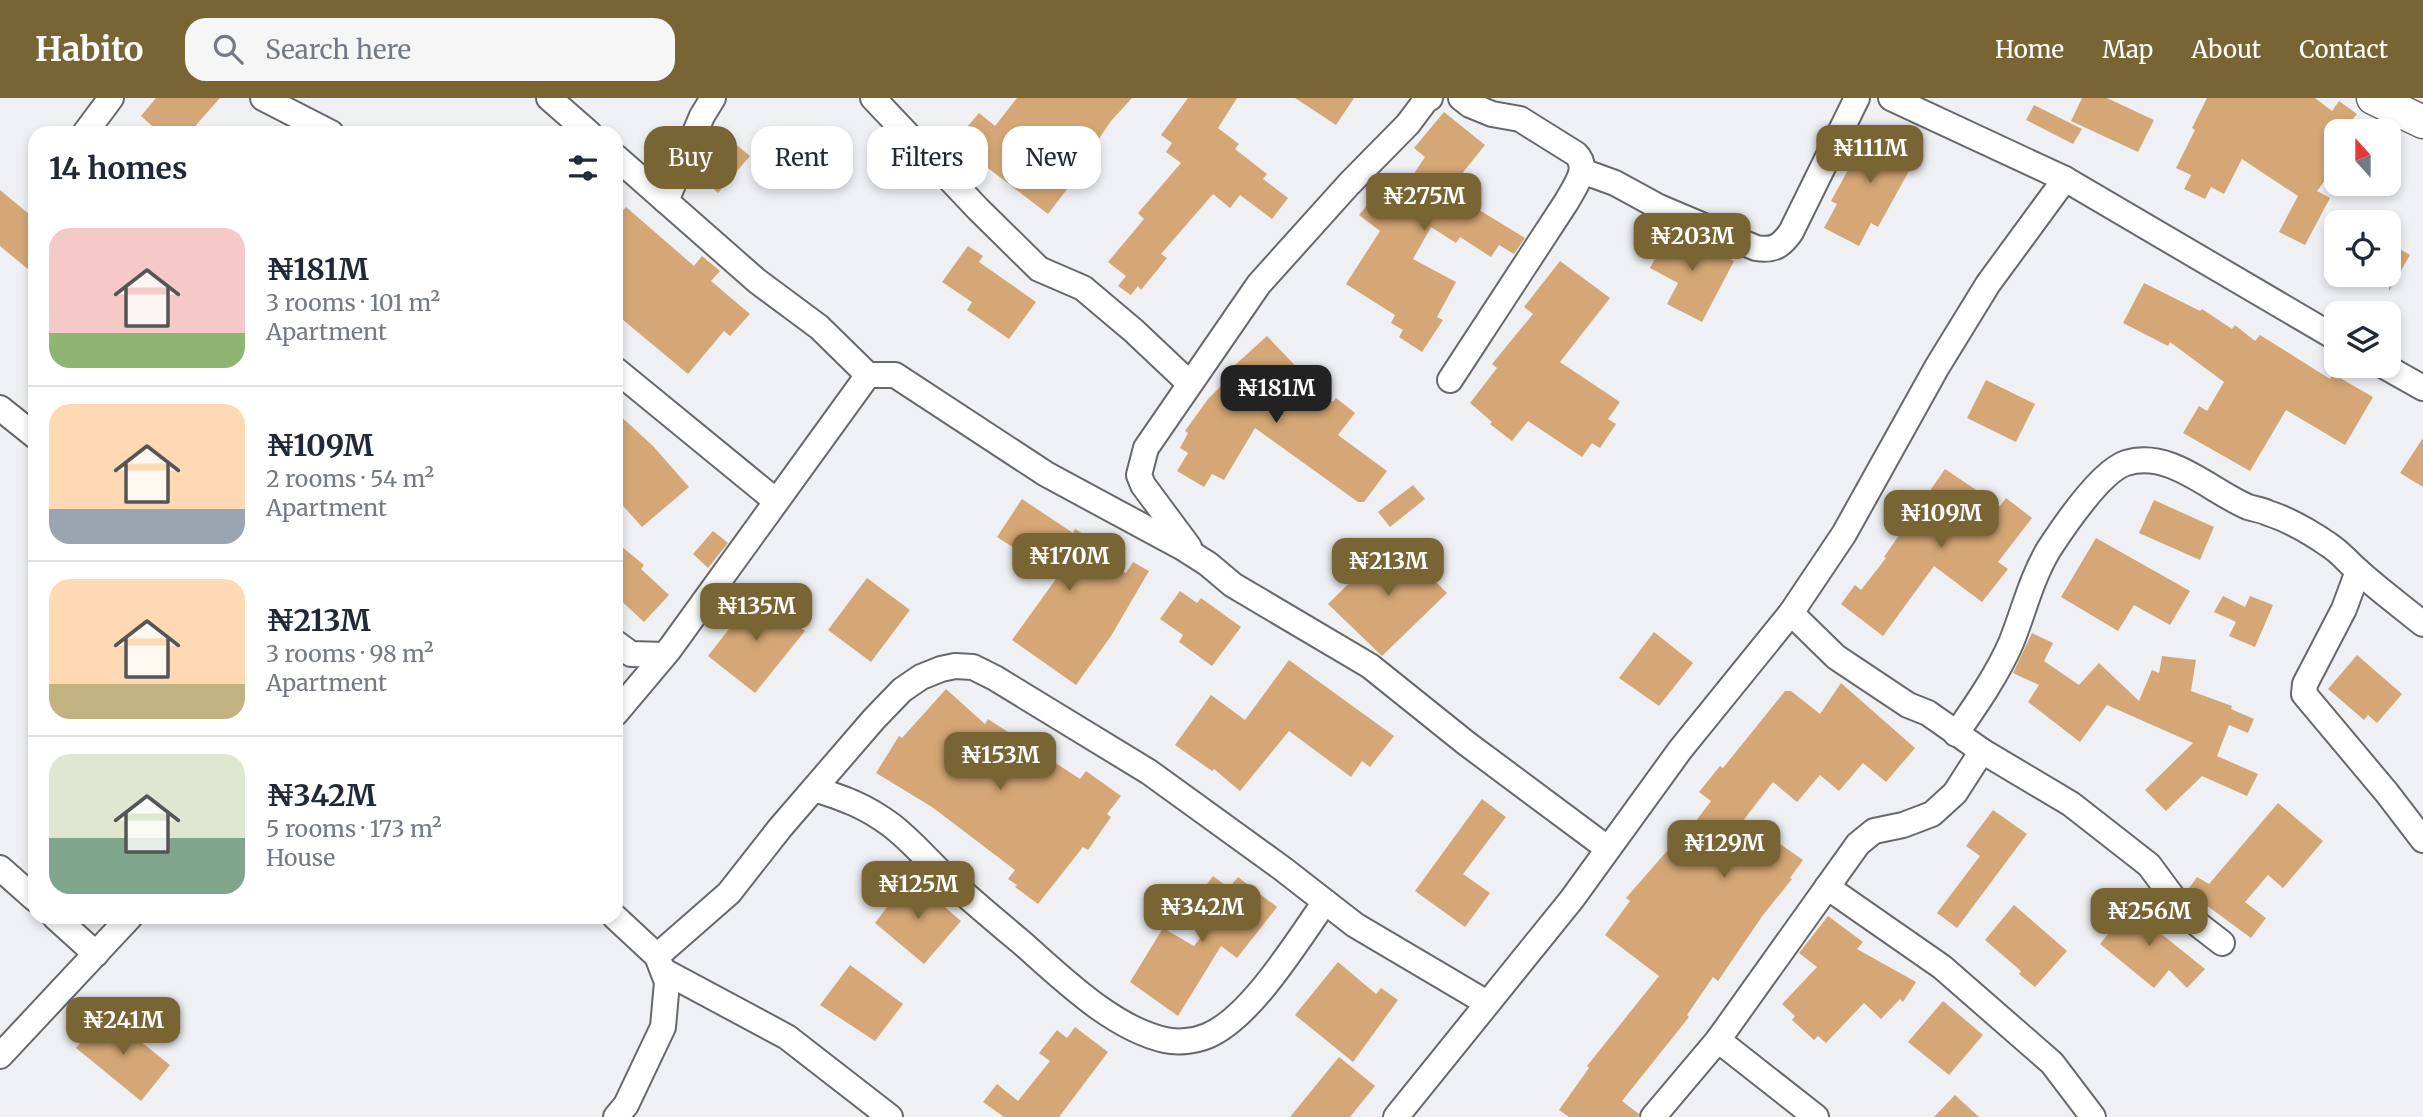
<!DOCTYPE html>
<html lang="en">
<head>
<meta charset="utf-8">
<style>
  body { margin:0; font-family:Merriweather,serif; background:#f6f6f7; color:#1f2937; height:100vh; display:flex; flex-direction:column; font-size:26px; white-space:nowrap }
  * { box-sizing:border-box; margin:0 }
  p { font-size:23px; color:#747a83 }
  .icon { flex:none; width:38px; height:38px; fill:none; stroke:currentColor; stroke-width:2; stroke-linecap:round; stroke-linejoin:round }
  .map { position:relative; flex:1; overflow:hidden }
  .side { position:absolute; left:28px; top:28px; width:595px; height:798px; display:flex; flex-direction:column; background:#fff; border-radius:21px; box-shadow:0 4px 10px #0003 }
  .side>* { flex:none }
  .banner { position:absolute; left:644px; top:28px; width:665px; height:63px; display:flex; gap:14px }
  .needle { width:46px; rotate:339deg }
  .controls { position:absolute; left:2324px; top:21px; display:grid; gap:14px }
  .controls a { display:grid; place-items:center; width:77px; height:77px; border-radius:14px; background:#fff; box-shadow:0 4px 10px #0003; font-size:35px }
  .price { position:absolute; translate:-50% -60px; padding:0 16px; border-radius:14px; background:#796433; color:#fff; font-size:23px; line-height:46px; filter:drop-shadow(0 2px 4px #0008) }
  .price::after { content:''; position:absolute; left:50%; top:42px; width:21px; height:16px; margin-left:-10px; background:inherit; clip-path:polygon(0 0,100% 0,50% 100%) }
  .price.current { background:#222; color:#fff }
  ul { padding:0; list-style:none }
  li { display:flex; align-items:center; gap:21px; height:175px; padding:0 21px }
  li+li { border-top:2px solid #e0e1e3 }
  li span { display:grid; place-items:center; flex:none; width:196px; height:140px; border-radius:21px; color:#555 }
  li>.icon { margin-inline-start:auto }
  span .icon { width:84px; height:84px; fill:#fffc; stroke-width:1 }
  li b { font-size:30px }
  h2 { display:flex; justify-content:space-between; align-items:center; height:84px; padding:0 21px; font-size:30px }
  .chip { padding:0 24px; border-radius:21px; background:#fff; box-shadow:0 4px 10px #0003; font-size:24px; line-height:63px }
  .chip.current { background:#796433; color:#fff }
  header { display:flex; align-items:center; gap:42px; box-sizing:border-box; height:98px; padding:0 35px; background:#796433; color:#fff }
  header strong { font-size:33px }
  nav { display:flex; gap:38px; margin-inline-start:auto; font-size:24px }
  .search { width:490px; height:63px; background:#f6f6f7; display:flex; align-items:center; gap:18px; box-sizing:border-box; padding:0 24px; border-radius:21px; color:#747a83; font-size:26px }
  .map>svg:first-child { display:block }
  .building { fill:#d5a776 }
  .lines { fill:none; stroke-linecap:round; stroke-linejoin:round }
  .minor-casing { stroke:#66686b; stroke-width:28 }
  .major-casing { stroke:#66686b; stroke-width:35 }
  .minor { stroke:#fff; stroke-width:24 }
  .major { stroke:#fff; stroke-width:32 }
</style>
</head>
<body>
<header>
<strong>Habito</strong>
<div class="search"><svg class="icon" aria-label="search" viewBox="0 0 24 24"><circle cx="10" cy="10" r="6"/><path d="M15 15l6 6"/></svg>Search here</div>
<nav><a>Home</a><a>Map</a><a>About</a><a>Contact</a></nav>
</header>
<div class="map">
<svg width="2423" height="1019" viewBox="0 0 2423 1019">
  <rect width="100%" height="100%" fill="#eff0f4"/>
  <g class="building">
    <path d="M156 0H220L189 35H160L141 18Z"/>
    <path d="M1017 0H1132L1111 23 1081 67 1084 69 1048 116 972 58 984 43 967 29 979 15 995 28Z"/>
    <path d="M1188 0H1237L1218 30 1239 46 1235 51 1267 76 1263 81 1288 100 1272 121 1240 97 1230 110 1213 96 1161 156 1167 160 1141 192 1138 188 1131 197 1118 188 1126 178 1108 164 1144 121 1138 115 1181 65 1166 54 1172 45 1161 37Z"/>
    <path d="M1295 0H1354L1336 27Z"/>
    <path d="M2082 0H2107L2154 22 2138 54 2071 23Z"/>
    <path d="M2207 0H2315L2332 13 2339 3 2357 16 2343 33H2336V68L2317 93 2330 100 2305 147 2279 134 2298 98 2242 61 2224 96 2211 89 2205 101 2184 91 2191 77 2176 70 2195 32 2192 30Z"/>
    <path d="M2034 7 2082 31 2073 46 2026 22Z"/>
    <path d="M1444 14 1485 47 1448 93 1525 140 1514 156 1499 147 1491 159 1460 139 1456 145 1431 129 1413 161 1456 184 1437 219 1443 222 1422 254 1399 239 1403 232 1391 225 1395 217 1346 186 1380 133 1359 117 1374 99 1365 91 1379 77 1401 95 1425 59 1414 50Z"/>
    <path d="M1873 27 1920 53 1878 129 1871 125 1859 148 1824 130 1837 106 1831 103Z"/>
    <path d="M727 39 750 58 718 95 695 75Z"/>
    <path d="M0 92 35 121V177L0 148Z"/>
    <path d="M626 109 694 168 702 158 720 173 711 183 750 216 730 238 724 233 688 276 616 216V121Z"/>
    <path d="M1671 131 1734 163 1702 224 1667 206 1678 185 1650 170Z"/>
    <path d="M2389 145 2410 157 2389 193Z"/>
    <path d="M968 148 983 158 979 164 1036 204 1009 241 967 212 972 204 942 184Z"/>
    <path d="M1560 163 1610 200 1560 264 1620 304 1608 321 1616 326 1600 350 1592 345 1582 359 1528 323 1512 343 1490 326 1492 324 1470 305 1497 270 1492 266 1533 216 1524 209Z"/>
    <path d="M2144 185 2200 213 2202 211 2232 231 2235 227 2255 243 2260 237 2330 281 2333 276 2373 299 2345 347 2286 312 2250 373 2183 335 2199 308 2207 313 2224 284 2170 244 2168 248 2123 225Z"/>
    <path d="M1267 238 1306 279 1303 282 1333 304 1336 300 1355 315 1338 337 1387 373 1364 404H1358L1255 330 1224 382 1212 376 1204 389 1177 373 1188 355 1180 350 1188 335 1185 333 1208 301 1238 271 1235 267Z"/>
    <path d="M1986 282 2035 306 2016 344 1967 320Z"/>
    <path d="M616 314 653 348 689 389 642 429 616 400Z"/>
    <path d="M2423 340V389L2400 375Z"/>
    <path d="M1945 371 2000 408 2006 400 2032 420 1998 464 2008 471 1982 504 1934 468 1883 538 1841 506 1855 487 1861 492 1886 460 1884 459Z"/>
    <path d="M1413 387 1425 401 1390 429 1378 414Z"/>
    <path d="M1022 401 1073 435 1075 431 1093 442 1087 453 1126 475 1133 464 1149 473 1111 538 1076 587 1012 542 1056 481 1049 477 1051 474 997 439Z"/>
    <path d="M2154 402 2214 429 2200 462 2139 435Z"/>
    <path d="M713 433 728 445 708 470 693 456Z"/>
    <path d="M2096 440 2190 493 2170 527 2134 507 2118 533 2061 499Z"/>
    <path d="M1394 441 1447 495 1382 558 1328 506Z"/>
    <path d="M616 444 644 467 641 471 669 497 644 524 616 498Z"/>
    <path d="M867 480 910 512 871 564 828 532Z"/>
    <path d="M1180 493 1197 505 1201 500 1241 529 1212 568 1179 544 1183 537 1160 521Z"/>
    <path d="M757 495 805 533 755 595 708 558Z"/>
    <path d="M2223 498 2245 509 2250 498 2273 507 2255 549 2229 538 2236 524 2214 514Z"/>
    <path d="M1654 534 1693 565 1659 608 1619 580Z"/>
    <path d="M2032 535 2053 545 2044 563 2079 587 2099 565 2139 603 2152 572 2159 575 2162 558 2196 562 2191 593 2232 608 2231 611 2254 621 2248 635 2229 627 2217 658 2258 676 2247 698 2202 678 2166 713 2145 692 2193 645 2107 607 2080 644 2028 604 2039 587 2013 575Z"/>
    <path d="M2357 557 2402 596 2377 625 2368 617 2364 622 2328 591Z"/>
    <path d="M1289 562 1394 638 1370 669 1362 663 1351 679 1289 633 1240 693 1214 671 1212 673 1175 647 1211 597 1245 622Z"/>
    <path d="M1841 585 1915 650 1886 684 1863 665 1839 693 1820 677 1797 704 1773 684 1732 737 1764 760 1776 743 1803 762 1790 780 1792 781 1763 817 1718 883 1713 879 1687 917 1689 919 1622 1003 1639 1016 1638 1019H1569L1559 1012 1589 970 1587 968 1659 878 1605 837 1630 803 1626 800 1667 753 1671 756 1711 703 1699 694 1720 668 1723 670 1785 593H1791L1820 616Z"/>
    <path d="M946 591 985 626 988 621 1080 681 1086 673 1121 698 1107 716 1111 719 1088 752 1083 749 1038 806 1015 789 1017 787 1008 781 1015 772 932 709 876 675 899 638 902 640Z"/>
    <path d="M1482 701 1506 719 1463 776 1490 795 1465 829 1415 793Z"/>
    <path d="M2278 705 2323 743 2283 790 2268 777 2245 804 2266 820 2251 840 2187 793 2197 779 2209 786Z"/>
    <path d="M1993 712 2027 736 1957 830 1937 815 1980 758 1966 748Z"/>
    <path d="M1213 778 1229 790 1238 779 1277 809 1237 860 1221 848 1178 918 1130 884 1163 830 1194 848 1221 814 1198 798Z"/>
    <path d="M910 779 961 823 924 866 875 825Z"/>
    <path d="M2138 799 2158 816 2149 826 2205 871 2187 890 2169 872 2154 890 2100 846Z"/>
    <path d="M2014 807 2067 853 2035 889 2019 876 2021 873 1985 842Z"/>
    <path d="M1828 818 1863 844 1857 851 1916 884 1903 904 1900 901 1881 921 1864 905 1826 945 1818 938 1814 942 1792 922 1795 918 1782 906 1817 869 1799 855Z"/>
    <path d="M1338 864 1376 896 1381 890 1398 902 1353 964 1295 917Z"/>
    <path d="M850 867 903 906 875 943 820 907Z"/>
    <path d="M1943 903 1983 937 1949 977 1908 944Z"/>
    <path d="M105 915 170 967 141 1003 76 950Z"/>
    <path d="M1075 929 1108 954 1059 1019H1004L983 1004 997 986 1018 1003 1050 963 1039 955 1057 932 1067 940Z"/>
    <path d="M1339 959 1375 988 1350 1019H1290Z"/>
    <path d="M1955 997 1979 1019H1934Z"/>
  </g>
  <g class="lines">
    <g class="minor-casing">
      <g id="minor">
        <path d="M263 0 331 35"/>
        <path d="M549 0 589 35"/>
        <path d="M873 0 978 111 1039 171 1083 190 1134 233 1189 285"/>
        <path d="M1891 0 2065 81 2336 240"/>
        <path d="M85 35 111 0"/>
        <path d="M616 59 757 183 819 229 868 277"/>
        <path d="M1582 73 1615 85 1659 109 1756 150C1774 153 1781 148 1791 134L1857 0"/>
        <path d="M666 103 702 18 713 0"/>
        <path d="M2384 268 2423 290"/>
        <path d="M616 272 776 403"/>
        <path d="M868 277H895L1046 376 1183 450 1208 466 1233 487 1370 568 1466 645 1607 750"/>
        <path d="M1450 282 1567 103C1575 88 1590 70 1576 56L1520 21 1492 16 1470 7 1461 0"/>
        <path d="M0 310 35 338"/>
        <path d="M1189 449 1143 387 1139 377 1146 350 1259 186 1349 86 1408 26 1426 2 1430 0"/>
        <path d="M2358 473 2344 511 2305 586 2304 596 2387 695 2423 742"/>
        <path d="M1791 515 1836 559 1908 607 1928 615 1982 653 2071 706 2149 767 2186 817 2222 845"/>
        <path d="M616 545 631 556 664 557"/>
        <path d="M616 615 669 552 868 277"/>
        <path d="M1956 636C1976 607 1997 577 2011 545 2024 513 2031 481 2049 451 2064 428 2101 373 2126 365 2170 351 2210 393 2248 409 2254 411 2262 412 2268 415 2290 422 2310 434 2329 447 2340 454 2348 464 2357 472 2378 491 2401 508 2423 526"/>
        <path d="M815 691C845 701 864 707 891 727 912 743 929 764 949 782 972 803 997 824 1021 844 1062 880 1112 930 1165 942 1178 945 1195 943 1207 938 1251 920 1297 843 1325 804"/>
        <path d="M0 770 35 801"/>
        <path d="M1827 789 1942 869 2052 965 2093 1019"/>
        <path d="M55 819 96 856"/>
        <path d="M615 819 657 858 667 884 663 929 626 1007 616 1019"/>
        <path d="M657 858 729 795 780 730 874 621 902 592 921 579 941 571 955 568 973 569 995 580 1149 674 1283 771 1355 827 1487 905"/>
        <path d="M664 873 787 939 890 1019"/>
        <path d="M1718 942 1816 1019"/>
        <path d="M0 958 130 819"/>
        <path d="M1396 1019 1572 801 1680 652 1791 515 1844 436 1937 269 1988 186 2065 81"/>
        <path d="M1653 1019 1718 942 1858 746 1874 733 1903 727 1932 716 1955 695 1982 653"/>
      </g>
    </g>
    <g class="major-casing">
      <path id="major" d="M2373 0 2423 24"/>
    </g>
    <use href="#minor" class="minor"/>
    <use href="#major" class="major"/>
  </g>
</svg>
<div class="controls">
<a><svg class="needle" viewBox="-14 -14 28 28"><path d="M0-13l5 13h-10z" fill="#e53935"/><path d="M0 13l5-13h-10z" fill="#747a83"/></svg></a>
<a><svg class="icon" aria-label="locate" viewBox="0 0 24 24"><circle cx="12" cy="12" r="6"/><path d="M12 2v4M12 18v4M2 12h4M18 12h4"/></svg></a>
<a><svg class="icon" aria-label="layers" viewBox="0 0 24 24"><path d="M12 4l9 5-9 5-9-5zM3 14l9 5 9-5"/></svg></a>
</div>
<b class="price" style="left:1870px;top:87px">₦111M</b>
<b class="price" style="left:1424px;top:135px">₦275M</b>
<b class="price" style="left:1692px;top:175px">₦203M</b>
<b class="price current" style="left:1276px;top:327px">₦181M</b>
<b class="price" style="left:1941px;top:452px">₦109M</b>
<b class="price" style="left:1069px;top:495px">₦170M</b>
<b class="price" style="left:1388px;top:500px">₦213M</b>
<b class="price" style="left:756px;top:545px">₦135M</b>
<b class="price" style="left:1000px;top:694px">₦153M</b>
<b class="price" style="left:1724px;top:782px">₦129M</b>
<b class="price" style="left:918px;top:823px">₦125M</b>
<b class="price" style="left:1202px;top:846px">₦342M</b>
<b class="price" style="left:2149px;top:850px">₦256M</b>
<b class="price" style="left:123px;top:959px">₦241M</b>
<div class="banner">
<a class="chip current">Buy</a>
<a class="chip">Rent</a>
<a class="chip">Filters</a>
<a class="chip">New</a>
</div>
<section class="side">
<h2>14 homes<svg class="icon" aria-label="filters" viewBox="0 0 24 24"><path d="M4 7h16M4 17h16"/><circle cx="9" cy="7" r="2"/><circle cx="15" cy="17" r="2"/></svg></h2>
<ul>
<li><span style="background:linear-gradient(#f6c9c9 75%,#8fb573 0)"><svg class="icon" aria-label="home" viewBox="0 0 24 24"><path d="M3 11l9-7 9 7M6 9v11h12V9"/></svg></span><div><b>₦181M</b><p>3 rooms · 101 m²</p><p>Apartment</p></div></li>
<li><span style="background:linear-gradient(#ffd9b3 75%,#9aa5b1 0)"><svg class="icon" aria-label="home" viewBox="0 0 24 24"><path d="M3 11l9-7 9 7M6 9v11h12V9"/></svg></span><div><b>₦109M</b><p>2 rooms · 54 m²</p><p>Apartment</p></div></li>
<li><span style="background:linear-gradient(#ffd9b3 75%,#c2b280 0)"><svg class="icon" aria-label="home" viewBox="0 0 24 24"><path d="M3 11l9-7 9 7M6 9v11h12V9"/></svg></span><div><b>₦213M</b><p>3 rooms · 98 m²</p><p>Apartment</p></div></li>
<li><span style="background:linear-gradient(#dfe7d0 60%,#7fa58c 0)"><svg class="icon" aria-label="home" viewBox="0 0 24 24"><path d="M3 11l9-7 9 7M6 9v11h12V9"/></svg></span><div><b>₦342M</b><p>5 rooms · 173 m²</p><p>House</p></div></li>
</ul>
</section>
</div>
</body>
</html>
